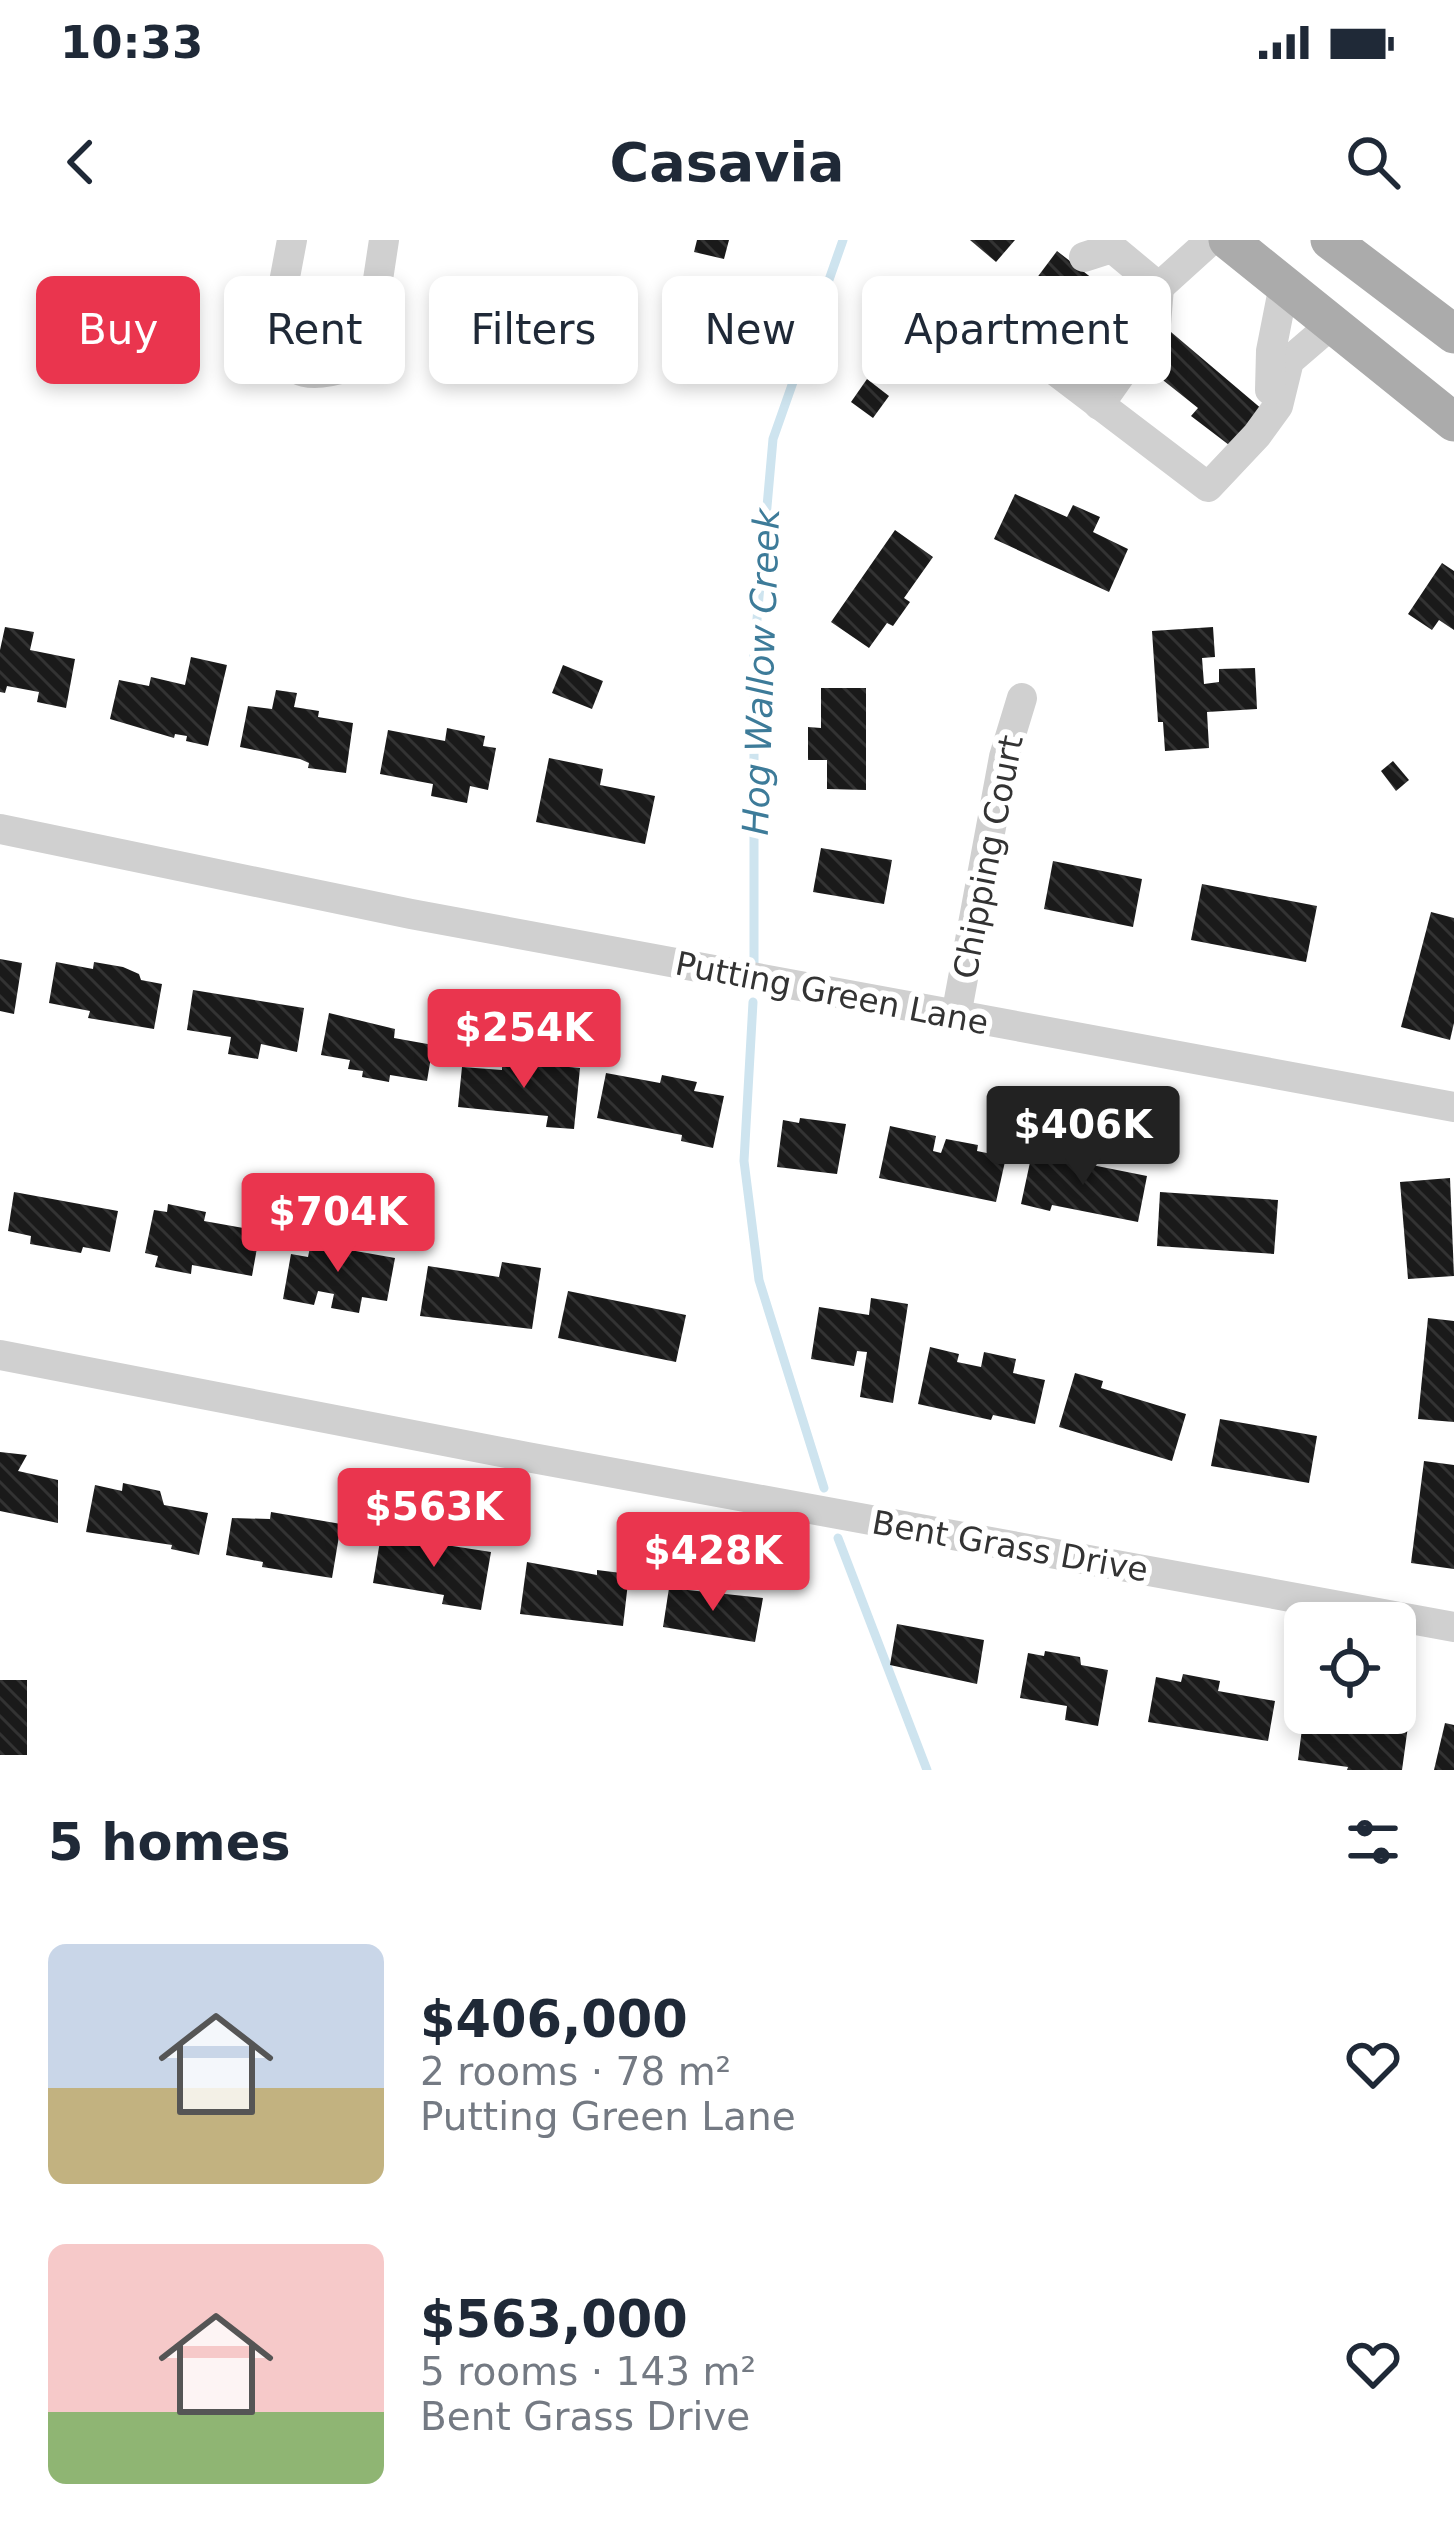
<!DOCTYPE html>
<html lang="en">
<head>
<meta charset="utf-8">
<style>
  body { margin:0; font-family:"DejaVu Sans",sans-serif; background:#f6f6f7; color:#1f2937; height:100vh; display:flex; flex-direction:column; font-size:45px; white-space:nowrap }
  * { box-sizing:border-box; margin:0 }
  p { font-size:39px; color:#747a83 }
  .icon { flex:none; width:66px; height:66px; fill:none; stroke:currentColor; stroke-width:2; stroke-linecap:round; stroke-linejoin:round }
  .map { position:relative; height:1530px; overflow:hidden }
  .sheet { display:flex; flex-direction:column; background:#fff; flex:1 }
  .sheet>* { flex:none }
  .banner { position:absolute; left:36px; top:36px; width:1383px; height:108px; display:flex; gap:24px }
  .controls { position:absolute; left:1284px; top:1362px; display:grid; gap:24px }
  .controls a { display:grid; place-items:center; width:132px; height:132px; border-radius:18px; background:#fff; box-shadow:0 6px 18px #0003; font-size:60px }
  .price { position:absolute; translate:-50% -102px; padding:0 27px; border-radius:12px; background:#ea354e; color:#fff; font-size:39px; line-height:78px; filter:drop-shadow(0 3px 6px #0008) }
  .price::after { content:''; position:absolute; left:50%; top:72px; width:36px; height:27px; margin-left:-18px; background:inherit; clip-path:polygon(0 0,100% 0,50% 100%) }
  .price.active { background:#222; color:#fff }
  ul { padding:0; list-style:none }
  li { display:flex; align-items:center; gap:36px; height:300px; padding:0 48px }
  li span { display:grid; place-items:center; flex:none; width:336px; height:240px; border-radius:18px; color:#555 }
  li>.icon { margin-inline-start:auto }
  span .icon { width:144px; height:144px; fill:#fffc; stroke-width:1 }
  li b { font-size:51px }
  h2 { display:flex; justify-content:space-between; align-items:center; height:144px; padding:0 48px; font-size:51px }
  .chip { padding:0 42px; border-radius:18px; background:#fff; box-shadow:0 6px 18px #0003; font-size:42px; line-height:108px }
  .chip.active { background:#ea354e; color:#fff }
  .status { display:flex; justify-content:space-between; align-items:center; height:84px; padding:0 60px; background:#fff; direction:ltr }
  .status svg { height:33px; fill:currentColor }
  header { display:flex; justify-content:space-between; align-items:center; height:156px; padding:0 48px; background:#fff; font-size:54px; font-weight:700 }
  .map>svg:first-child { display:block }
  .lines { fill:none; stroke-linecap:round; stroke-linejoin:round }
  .stream { stroke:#cee4ef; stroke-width:9 }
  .building { fill:url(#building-back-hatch) }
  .minor { stroke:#d0d0d0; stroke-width:30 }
  .major { stroke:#ababab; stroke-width:39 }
  .labels { text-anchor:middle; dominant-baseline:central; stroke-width:12; stroke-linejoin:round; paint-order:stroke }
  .street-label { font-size:33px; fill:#333; stroke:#fff }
  .water-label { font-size:36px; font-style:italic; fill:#3d7b99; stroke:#fff }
</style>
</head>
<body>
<div class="status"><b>10:33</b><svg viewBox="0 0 49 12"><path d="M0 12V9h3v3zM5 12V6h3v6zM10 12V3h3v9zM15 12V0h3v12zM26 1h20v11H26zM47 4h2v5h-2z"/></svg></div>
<header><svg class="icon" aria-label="back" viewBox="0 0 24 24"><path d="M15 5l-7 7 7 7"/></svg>Casavia<svg class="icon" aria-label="search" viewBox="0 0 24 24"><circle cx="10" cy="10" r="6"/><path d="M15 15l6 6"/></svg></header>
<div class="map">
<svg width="1454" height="1530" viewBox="0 0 1454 1530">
  <defs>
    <pattern id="building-back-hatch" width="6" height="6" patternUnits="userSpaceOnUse" patternTransform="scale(3)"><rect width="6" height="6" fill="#1a1a1a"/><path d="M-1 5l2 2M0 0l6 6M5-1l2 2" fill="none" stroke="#333"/></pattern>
  </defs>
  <rect width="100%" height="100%" fill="#fff"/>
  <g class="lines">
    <g class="stream">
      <path d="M754 733V413L773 199 843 0"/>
      <path d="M753 762 744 921 759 1040 824 1248"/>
      <path d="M838 1298 927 1530"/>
    </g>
  </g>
  <g class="building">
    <path d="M697 0H729L724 19 694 12Z"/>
    <path d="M970 0H1015L996 22Z"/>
    <path d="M1057 11 1146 80 1102 137 1087 127 1096 116 1081 105 1090 93 1030 47Z"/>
    <path d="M1171 92 1263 170 1233 208 1191 176 1198 168 1144 125Z"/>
    <path d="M867 139 889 156 873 178 851 162Z"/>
    <path d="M1015 254 1067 277 1073 265 1100 277 1093 292 1128 309 1109 352 994 299Z"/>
    <path d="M895 290 933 317 904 358 910 362 893 386 887 383 869 408 831 382Z"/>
    <path d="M1442 323 1454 331V390L1439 380 1432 390 1408 374Z"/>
    <path d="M5 387 34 392 30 410 75 419 66 468 37 462 39 452 7 446 5 453 0 452V410Z"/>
    <path d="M1213 387 1215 417 1202 418 1204 444 1219 442V429L1255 428 1257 469 1207 472 1209 508 1165 511 1163 482H1158L1152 391Z"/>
    <path d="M191 417 227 425 208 506 186 501 187 496 175 494 174 498 110 479 119 440 149 446 151 437 185 445Z"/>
    <path d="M563 425 603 441 592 469 552 453Z"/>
    <path d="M821 448H866V550L827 549V520H808V487L821 488Z"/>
    <path d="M276 450 297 453 294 467 319 471 318 477 353 483 346 533 308 528 309 523 300 519 240 507 248 466 272 469Z"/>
    <path d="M447 488 485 496 483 506 496 508 488 550 470 546 467 563 431 556 433 544 380 534 388 490 445 501Z"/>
    <path d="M549 518 603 529 600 545 655 556 645 604 536 582Z"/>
    <path d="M1393 521 1409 540 1396 551 1381 531Z"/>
    <path d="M821 608 892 620 884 664 813 652Z"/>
    <path d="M1053 621 1142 639 1133 687 1044 669Z"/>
    <path d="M1202 644 1317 666 1306 722 1191 700Z"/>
    <path d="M1431 672 1454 678V783L1450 800 1401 787Z"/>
    <path d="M0 719 22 723 14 774 0 771Z"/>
    <path d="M56 722 93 729 94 722 123 727 139 734 141 740 162 744 154 789 88 778 90 771 49 763Z"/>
    <path d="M193 750 304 768 297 812 261 804 258 819 228 814 231 797 187 790Z"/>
    <path d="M329 773 395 789 394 798 433 805 427 841 390 835 389 842 362 837 363 831 348 829 350 820 321 815Z"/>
    <path d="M502 821 580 828 574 889 546 887 548 876 458 867 462 827 502 830Z"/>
    <path d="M606 833 660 843 662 835 697 842 694 851 724 856 713 908 681 901 682 895 597 878Z"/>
    <path d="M800 878 846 884 837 934 777 927 783 880 799 883Z"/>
    <path d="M890 886 936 896 933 911 941 913 946 899 978 905 977 911 1006 917 996 962 879 938Z"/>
    <path d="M1032 913 1147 936 1138 982 1052 965 1050 971 1021 964Z"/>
    <path d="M1450 938 1454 1036 1408 1039 1400 942Z"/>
    <path d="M14 952 118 971 110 1012 83 1007 81 1013 30 1004 31 996 8 991Z"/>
    <path d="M1160 952 1278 960 1274 1014 1157 1006Z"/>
    <path d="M168 964 206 972 204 981 260 991 252 1036 192 1025 191 1034 155 1027 158 1016 145 1013 154 970 167 972Z"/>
    <path d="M314 988 335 992 333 1007 395 1018 387 1061 362 1057 359 1073 331 1068 334 1054 318 1051 314 1065 283 1059 291 1014 308 1017Z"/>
    <path d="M502 1022 541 1028 532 1089 420 1076 428 1026 499 1037Z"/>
    <path d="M568 1051 686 1075 676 1122 558 1098Z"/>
    <path d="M871 1058 908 1064 893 1163 860 1157 867 1112 857 1111 854 1126 811 1119 819 1067 869 1075Z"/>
    <path d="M1428 1078 1454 1081V1182L1418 1179Z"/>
    <path d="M930 1107 959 1114 957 1122 981 1127 984 1112 1016 1119 1013 1133 1045 1140 1035 1184 993 1175 991 1180 918 1164Z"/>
    <path d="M1075 1133 1103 1141 1101 1148 1186 1174 1172 1221 1059 1187Z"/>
    <path d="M1220 1179 1317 1196 1309 1243 1211 1226Z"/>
    <path d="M0 1212 27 1215 18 1231 58 1240V1283L0 1271Z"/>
    <path d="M1424 1221 1454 1225V1329L1411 1323Z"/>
    <path d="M123 1243 160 1251 164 1265 208 1273 199 1315 171 1309 172 1305 86 1292 95 1245 122 1251Z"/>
    <path d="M271 1272 341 1284 332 1338 262 1327 263 1322 226 1315 232 1278 270 1279Z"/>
    <path d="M381 1295 491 1312 481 1370 442 1364 444 1355 373 1343Z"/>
    <path d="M527 1322 597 1335V1330L629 1334 623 1386 520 1374Z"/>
    <path d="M669 1348 763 1358 755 1402 663 1387Z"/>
    <path d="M897 1384 984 1400 977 1444 890 1425Z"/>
    <path d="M1045 1411 1080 1417 1081 1425 1108 1430 1098 1486 1065 1480 1067 1466 1020 1458 1028 1413 1044 1416Z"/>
    <path d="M1183 1434 1220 1441 1218 1451 1275 1461 1268 1501 1148 1482 1156 1437 1181 1442Z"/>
    <rect x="0" y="1440" width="27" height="75"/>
    <path d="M1304 1473H1334L1408 1486 1402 1530H1347L1348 1527 1298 1520Z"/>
    <path d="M1445 1483 1454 1485V1530H1434Z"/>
  </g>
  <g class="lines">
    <g class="minor">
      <path d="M292 0 272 106C292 136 313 138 347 127L372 79 384 0"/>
      <path d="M1084 17 1112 8 1159 47 1156 84 1099 165"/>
      <path d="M1159 47 1211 0"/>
      <path d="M1053 129 1208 247 1257 195 1278 166 1289 121 1332 84"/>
      <path d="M1270 150 1271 111 1284 45"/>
      <path d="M0 589 411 674 1454 867"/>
      <path d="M956 776 1004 517 1022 458"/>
      <path d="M0 1115 527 1217 1454 1387"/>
    </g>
    <g class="major">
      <path d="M1228 0 1454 182"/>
      <path d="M1330 0 1454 94"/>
    </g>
  </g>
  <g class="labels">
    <g class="street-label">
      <text transform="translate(988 617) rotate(-79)">Chipping Court</text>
      <text transform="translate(832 753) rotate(11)">Putting Green Lane</text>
      <text transform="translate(1010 1306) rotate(10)">Bent Grass Drive</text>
    </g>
    <g class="water-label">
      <text transform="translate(761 432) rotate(-88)">Hog Wallow Creek</text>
    </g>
  </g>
</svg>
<div class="controls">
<a><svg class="icon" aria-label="locate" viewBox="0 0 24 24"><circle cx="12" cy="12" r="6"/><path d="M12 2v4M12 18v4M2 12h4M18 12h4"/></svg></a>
</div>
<b class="price" style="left:524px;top:851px">$254K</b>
<b class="price active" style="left:1083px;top:948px">$406K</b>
<b class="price" style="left:338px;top:1035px">$704K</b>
<b class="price" style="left:434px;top:1330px">$563K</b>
<b class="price" style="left:713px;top:1374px">$428K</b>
<div class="banner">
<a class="chip active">Buy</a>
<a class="chip">Rent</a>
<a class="chip">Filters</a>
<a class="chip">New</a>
<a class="chip">Apartment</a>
</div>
</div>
<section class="sheet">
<h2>5 homes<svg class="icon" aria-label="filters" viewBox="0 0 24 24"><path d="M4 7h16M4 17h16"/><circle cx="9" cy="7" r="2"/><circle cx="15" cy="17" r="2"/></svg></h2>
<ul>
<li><span style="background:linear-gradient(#c9d6e8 60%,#c2b280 0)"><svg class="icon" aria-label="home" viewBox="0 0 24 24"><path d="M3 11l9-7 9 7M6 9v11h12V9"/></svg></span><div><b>$406,000</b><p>2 rooms · 78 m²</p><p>Putting Green Lane</p></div><svg class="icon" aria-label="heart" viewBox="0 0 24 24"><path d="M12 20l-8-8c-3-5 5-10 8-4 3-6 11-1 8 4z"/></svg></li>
<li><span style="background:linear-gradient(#f6c9c9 70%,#8fb573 0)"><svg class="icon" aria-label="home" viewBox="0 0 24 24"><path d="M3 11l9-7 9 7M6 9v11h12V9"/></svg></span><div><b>$563,000</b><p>5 rooms · 143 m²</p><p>Bent Grass Drive</p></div><svg class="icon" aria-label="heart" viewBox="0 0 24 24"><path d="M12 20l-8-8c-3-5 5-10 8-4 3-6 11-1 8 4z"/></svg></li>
</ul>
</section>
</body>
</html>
